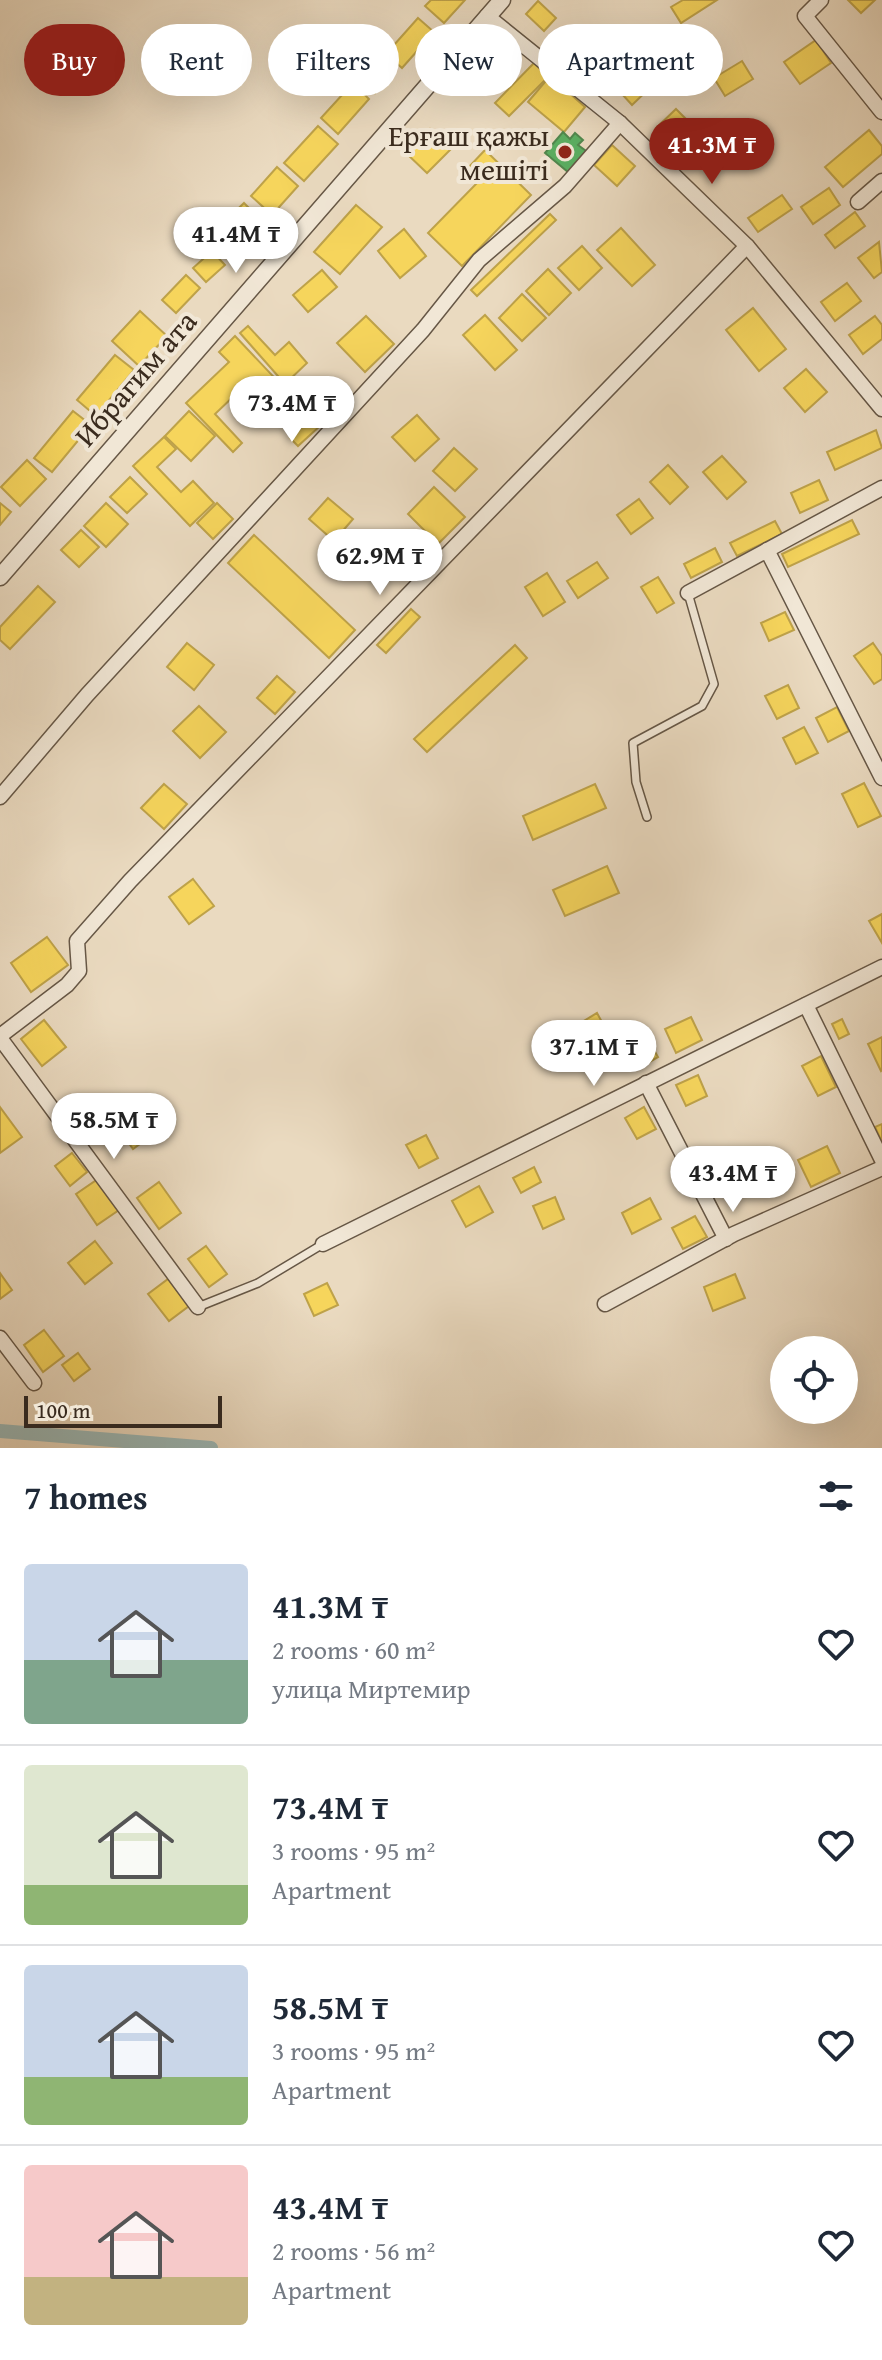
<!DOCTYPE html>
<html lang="en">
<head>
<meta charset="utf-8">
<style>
  body { margin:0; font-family:"Gentium Book Plus",serif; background:#f6f6f7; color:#1f2937; height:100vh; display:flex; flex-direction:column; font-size:30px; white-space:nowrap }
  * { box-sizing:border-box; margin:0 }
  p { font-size:26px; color:#747a83 }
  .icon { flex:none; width:44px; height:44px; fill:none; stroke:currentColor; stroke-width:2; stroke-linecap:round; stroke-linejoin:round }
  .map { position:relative; height:1448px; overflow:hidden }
  .details { display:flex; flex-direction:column; background:#fff; flex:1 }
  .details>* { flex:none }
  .hud { position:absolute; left:24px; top:24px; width:834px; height:72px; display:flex; gap:16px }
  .controls { position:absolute; left:770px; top:1336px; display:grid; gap:16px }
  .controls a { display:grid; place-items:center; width:88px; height:88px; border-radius:50%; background:#fff; box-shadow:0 8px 32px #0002; font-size:40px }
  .scale { position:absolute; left:24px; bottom:20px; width:198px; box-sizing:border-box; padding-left:8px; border:4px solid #3a2b1e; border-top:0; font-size:22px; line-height:28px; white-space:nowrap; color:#3a2b1e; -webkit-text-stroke:6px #f1e7d6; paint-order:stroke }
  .price { position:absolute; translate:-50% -68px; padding:0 18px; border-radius:28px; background:#fff; color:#222; font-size:26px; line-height:52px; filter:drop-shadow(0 2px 4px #0008) }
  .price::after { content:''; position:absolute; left:50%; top:48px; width:24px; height:18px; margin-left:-12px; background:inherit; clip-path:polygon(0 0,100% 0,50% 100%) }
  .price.current { background:#8f2418; color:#fff }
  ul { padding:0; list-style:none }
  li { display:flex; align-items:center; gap:24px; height:200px; padding:0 24px }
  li+li { border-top:2px solid #e0e1e3 }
  li span { display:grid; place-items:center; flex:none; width:224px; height:160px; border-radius:8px; color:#555 }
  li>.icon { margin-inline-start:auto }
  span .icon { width:96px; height:96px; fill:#fffc; stroke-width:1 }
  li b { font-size:34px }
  h2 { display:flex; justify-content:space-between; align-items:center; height:96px; padding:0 24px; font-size:34px }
  .tag { padding:0 28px; border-radius:36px; background:#fff; box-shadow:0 8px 32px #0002; font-size:28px; line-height:72px }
  .tag.current { background:#8f2418; color:#fff }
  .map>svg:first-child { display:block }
  .homes { fill:#f6d55c; stroke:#bea249; stroke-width:2 }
  .public { fill:#5aae61; stroke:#50874d; stroke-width:2 }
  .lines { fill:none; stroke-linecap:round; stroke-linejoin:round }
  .canal { stroke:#9ab9b9; stroke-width:14 }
  .service-casing { stroke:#665746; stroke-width:10 }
  .minor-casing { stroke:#665746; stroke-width:17 }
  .tertiary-casing { stroke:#665746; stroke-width:19 }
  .service { stroke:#f1e7d6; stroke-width:7 }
  .minor { stroke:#f1e7d6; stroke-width:14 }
  .tertiary { stroke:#f1e7d6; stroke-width:16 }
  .poi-dot { fill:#8f2418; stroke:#f1e7d6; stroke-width:3 }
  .labels { text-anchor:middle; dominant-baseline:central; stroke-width:8; stroke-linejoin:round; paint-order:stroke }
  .poi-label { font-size:30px; fill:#3a2b1e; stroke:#f1e7d6; text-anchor:end }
  .street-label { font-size:30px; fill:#3a2b1e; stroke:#f1e7d6 }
</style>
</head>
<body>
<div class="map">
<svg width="882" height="1448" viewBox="0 0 882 1448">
  <rect width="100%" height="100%" fill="#eadac0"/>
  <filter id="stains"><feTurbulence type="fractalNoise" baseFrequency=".0025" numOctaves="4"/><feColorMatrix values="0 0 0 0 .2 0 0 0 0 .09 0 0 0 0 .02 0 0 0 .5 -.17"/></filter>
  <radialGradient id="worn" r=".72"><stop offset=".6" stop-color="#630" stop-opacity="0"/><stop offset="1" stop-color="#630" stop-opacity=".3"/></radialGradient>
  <g class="homes">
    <path d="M431 0H465L444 23 425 6Z"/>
    <path d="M683 0H717L681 23 671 7Z"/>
    <path d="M848 0H875L861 13Z"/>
    <path d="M538 1 556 18 544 31 526 14Z"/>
    <path d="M418 18 434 32 402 68 386 54Z"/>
    <path d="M816 40 831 63 800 84 784 62Z"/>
    <path d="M669 46 680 59 659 77 648 65Z"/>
    <path d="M377 61 392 74 375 93 360 80Z"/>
    <path d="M742 61 753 79 725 96 714 78Z"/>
    <path d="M534 63 548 77 509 116 495 103Z"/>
    <path d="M634 63 654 84 632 105 612 83Z"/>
    <path d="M550 76 585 107 564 132 528 102Z"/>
    <path d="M353 83 369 99 338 134 321 118Z"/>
    <path d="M676 109 692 125 671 145 656 128Z"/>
    <path d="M318 126 338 144 304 181 284 163Z"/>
    <path d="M430 129 451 149 427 173 406 153Z"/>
    <path d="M869 130 882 146V154L843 187 825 167Z"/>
    <path d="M612 145 635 166 617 186 594 165Z"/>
    <path d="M485 150 531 195 462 266 428 233 479 181 467 169Z"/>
    <path d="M277 167 298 186 272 215 251 196Z"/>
    <path d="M829 188 840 205 813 224 801 207Z"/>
    <path d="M782 195 792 209 758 232 748 218Z"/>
    <path d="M244 203 259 218 226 250 211 235Z"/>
    <path d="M356 205 382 227 340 274 314 252Z"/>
    <path d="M855 212 865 226 835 248 825 235Z"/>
    <path d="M550 214 556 220 477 296 471 290Z"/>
    <path d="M621 228 655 265 632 286 597 250Z"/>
    <path d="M404 229 426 256 400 278 378 251Z"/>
    <path d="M879 242 882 272 874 278 858 258Z"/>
    <path d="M582 246 602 268 579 290 558 268Z"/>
    <path d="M212 251 225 265 206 282 193 268Z"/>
    <path d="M548 269 571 293 549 315 526 291Z"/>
    <path d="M322 270 337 287 308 312 293 295Z"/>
    <path d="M186 275 200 288 176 313 162 300Z"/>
    <path d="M847 283 861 301 835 321 821 302Z"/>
    <path d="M522 294 546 318 522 341 499 318Z"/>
    <path d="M753 308 786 349 759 371 726 330Z"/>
    <path d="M140 311 167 336 139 366 112 341Z"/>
    <path d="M485 315 517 350 495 370 463 335Z"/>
    <path d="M366 316 394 344 365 372 337 343Z"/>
    <path d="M875 316 882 325V339L863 354 849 335Z"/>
    <path d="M248 326 275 355 289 342 307 363 285 384 240 333Z"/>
    <path d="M235 336 320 426 298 446 290 438 300 428 292 420 296 415 276 394 255 414 236 394 215 414 242 443 233 452 186 403 229 362 219 352Z"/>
    <path d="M115 355 134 370 96 416 77 400Z"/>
    <path d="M806 369 827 392 805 412 784 388Z"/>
    <path d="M73 411 91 425 52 472 34 458Z"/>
    <path d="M189 411 215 436 191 461 165 436Z"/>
    <path d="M417 415 439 439 415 461 392 437Z"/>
    <path d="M876 430 882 448 835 470 827 452Z"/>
    <path d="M164 437 176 449 157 467 181 492 193 481 214 503 190 526 133 466Z"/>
    <path d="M454 448 477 469 455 491 433 471Z"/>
    <path d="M722 456 746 482 727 499 703 472Z"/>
    <path d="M27 460 46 479 20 506 1 487Z"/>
    <path d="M668 465 688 487 670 504 650 482Z"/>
    <path d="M130 477 147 494 127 513 110 497Z"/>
    <path d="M819 480 828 500 800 513 791 493Z"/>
    <path d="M434 487 465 517 438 544 408 514Z"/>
    <path d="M328 498 353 519 334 541 309 519Z"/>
    <path d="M639 499 653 518 631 534 617 515Z"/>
    <path d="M0 503 11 512 0 525Z"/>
    <path d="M106 503 128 524 106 547 84 526Z"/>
    <path d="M217 503 233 519 213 539 197 523Z"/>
    <path d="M852 520 859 534 788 567 782 554Z"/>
    <path d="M775 521 782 534 737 556 730 543Z"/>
    <path d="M81 530 99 547 79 567 61 550Z"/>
    <path d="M254 535 355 630 329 658 228 563Z"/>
    <path d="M715 548 722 562 691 578 684 564Z"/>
    <path d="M597 562 608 578 578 598 567 581Z"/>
    <path d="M547 573 565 602 543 616 525 587Z"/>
    <path d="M658 577 674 603 657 613 641 587Z"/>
    <path d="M38 586 55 602 10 649 0 640V627Z"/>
    <path d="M411 609 420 617 386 653 377 645Z"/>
    <path d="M785 612 794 630 769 641 761 623Z"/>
    <path d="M187 643 214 665 194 690 167 667Z"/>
    <path d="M873 643 882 656V679L874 684 854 656Z"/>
    <path d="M515 645 527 658 427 752 414 739Z"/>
    <path d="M277 676 295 692 275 714 257 698Z"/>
    <path d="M788 685 799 708 777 719 765 696Z"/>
    <path d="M199 706 226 732 200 758 173 731Z"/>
    <path d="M837 707 849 731 828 742 816 718Z"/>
    <path d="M804 727 818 753 796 764 783 738Z"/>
    <path d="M864 783 881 816 858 827 842 794Z"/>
    <path d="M164 784 187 804 164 829 141 808Z"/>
    <path d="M595 784 606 808 533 840 523 816Z"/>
    <path d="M607 866 619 893 565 916 553 890Z"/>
    <path d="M193 879 214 906 189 924 169 897Z"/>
    <path d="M882 914V943L869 921Z"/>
    <path d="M47 937 68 965 31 992 11 963Z"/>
    <path d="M597 1013 608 1033 594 1042 582 1022Z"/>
    <path d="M691 1017 702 1040 676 1053 665 1029Z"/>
    <path d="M842 1019 849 1034 839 1039 832 1024Z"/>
    <path d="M44 1020 66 1047 42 1066 21 1039Z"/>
    <path d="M882 1037V1070L881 1071 868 1044Z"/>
    <path d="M648 1039 658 1057 644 1065 634 1046Z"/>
    <path d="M555 1048 562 1059 548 1067 541 1056Z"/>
    <path d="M821 1056 836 1087 818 1096 802 1066Z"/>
    <path d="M698 1075 707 1096 686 1106 676 1085Z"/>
    <path d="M0 1107 22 1137 0 1153Z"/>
    <path d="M644 1107 656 1129 637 1139 625 1118Z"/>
    <path d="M149 1114 160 1129 133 1149 123 1135Z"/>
    <path d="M882 1124V1142L875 1127Z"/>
    <path d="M426 1135 438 1158 419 1168 406 1145Z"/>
    <path d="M827 1146 840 1173 811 1187 798 1160Z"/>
    <path d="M72 1153 87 1172 70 1186 55 1166Z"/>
    <path d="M741 1155 751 1174 719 1191 709 1172Z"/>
    <path d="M534 1167 541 1182 521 1193 513 1178Z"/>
    <path d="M98 1179 119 1210 97 1225 76 1194Z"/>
    <path d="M159 1182 181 1213 159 1229 137 1198Z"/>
    <path d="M479 1186 493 1212 466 1227 452 1201Z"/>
    <path d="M555 1197 564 1219 543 1229 533 1206Z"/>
    <path d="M650 1198 661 1219 632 1234 622 1213Z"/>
    <path d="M695 1216 707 1237 683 1249 672 1228Z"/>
    <path d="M95 1241 112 1263 85 1284 68 1263Z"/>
    <path d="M206 1246 227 1274 209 1287 188 1259Z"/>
    <path d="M0 1273 12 1290 0 1299Z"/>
    <path d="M735 1274 745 1298 713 1311 704 1287Z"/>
    <path d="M168 1279 189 1306 169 1321 148 1294Z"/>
    <path d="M327 1283 338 1305 314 1316 304 1294Z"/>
    <path d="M44 1330 64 1356 43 1372 24 1345Z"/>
    <path d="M78 1353 90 1369 74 1381 62 1365Z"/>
  </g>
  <path class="public" d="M563 132 570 139 575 133 583 140 578 145 586 151 568 172 545 153Z"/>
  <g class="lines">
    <path class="canal" d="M0 1431 211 1448"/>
    <g class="service-casing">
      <g id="service">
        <path d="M647 817 636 782 633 743 702 706 714 684 688 593"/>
        <path d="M198 1307 258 1283 323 1244"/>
      </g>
    </g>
    <g class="minor-casing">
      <g id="minor">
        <path d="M821 0 805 16 882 112"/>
        <path d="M487 16 620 123 747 246 882 409"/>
        <path d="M858 202 882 181"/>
        <path d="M767 550 882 778"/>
        <path d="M688 593 882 488"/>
        <path d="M0 797 87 695 423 330 479 260 565 186 620 123"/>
        <path d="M806 1005 882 1160"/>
        <path d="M0 1036 67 985 79 971 77 941 130 881 747 246"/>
        <path d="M0 1038 198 1307"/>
        <path d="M646 1083 726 1239"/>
        <path d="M323 1244 882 967"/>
        <path d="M605 1304 734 1234 882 1168"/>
        <path d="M0 1338 34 1383"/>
      </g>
    </g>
    <g class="tertiary-casing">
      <path id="tertiary" d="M0 577 502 0"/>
    </g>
    <use href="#service" class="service"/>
    <use href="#minor" class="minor"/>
    <use href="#tertiary" class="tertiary"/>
  </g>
  <circle class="poi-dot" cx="565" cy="152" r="8"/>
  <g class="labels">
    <g class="poi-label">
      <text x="549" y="135">Ерғаш қажы<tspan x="549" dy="34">мешіті</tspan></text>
    </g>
    <g class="street-label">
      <text transform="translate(135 378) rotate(-49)">Ибрагим ата</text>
    </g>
  </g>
  <rect width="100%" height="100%" filter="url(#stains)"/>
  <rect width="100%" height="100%" fill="url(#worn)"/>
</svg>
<div class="controls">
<a><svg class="icon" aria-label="locate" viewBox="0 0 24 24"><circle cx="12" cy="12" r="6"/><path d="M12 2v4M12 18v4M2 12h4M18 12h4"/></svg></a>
</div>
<div class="scale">100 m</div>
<b class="price current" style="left:712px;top:186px">41.3M ₸</b>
<b class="price" style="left:236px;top:275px">41.4M ₸</b>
<b class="price" style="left:292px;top:444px">73.4M ₸</b>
<b class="price" style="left:380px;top:597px">62.9M ₸</b>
<b class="price" style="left:594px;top:1088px">37.1M ₸</b>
<b class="price" style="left:114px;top:1161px">58.5M ₸</b>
<b class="price" style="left:733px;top:1214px">43.4M ₸</b>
<div class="hud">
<a class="tag current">Buy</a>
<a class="tag">Rent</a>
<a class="tag">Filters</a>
<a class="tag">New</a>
<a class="tag">Apartment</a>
</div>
</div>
<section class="details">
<h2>7 homes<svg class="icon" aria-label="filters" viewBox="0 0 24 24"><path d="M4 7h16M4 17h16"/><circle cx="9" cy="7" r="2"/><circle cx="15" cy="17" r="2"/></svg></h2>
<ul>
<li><span style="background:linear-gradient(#c9d6e8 60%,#7fa58c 0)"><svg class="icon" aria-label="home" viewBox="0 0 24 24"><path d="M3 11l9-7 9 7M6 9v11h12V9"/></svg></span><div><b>41.3M ₸</b><p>2 rooms · 60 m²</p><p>улица Миртемир</p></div><svg class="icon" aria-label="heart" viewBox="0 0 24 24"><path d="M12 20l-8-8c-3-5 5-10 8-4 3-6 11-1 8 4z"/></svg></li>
<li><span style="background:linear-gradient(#dfe7d0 75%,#8fb573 0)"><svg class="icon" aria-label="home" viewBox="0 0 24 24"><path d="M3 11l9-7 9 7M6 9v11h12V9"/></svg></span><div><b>73.4M ₸</b><p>3 rooms · 95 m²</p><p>Apartment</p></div><svg class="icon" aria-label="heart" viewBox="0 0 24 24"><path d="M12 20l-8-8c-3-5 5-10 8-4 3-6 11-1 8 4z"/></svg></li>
<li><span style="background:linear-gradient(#c9d6e8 70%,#8fb573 0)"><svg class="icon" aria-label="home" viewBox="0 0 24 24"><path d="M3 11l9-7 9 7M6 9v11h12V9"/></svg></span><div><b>58.5M ₸</b><p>3 rooms · 95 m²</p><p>Apartment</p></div><svg class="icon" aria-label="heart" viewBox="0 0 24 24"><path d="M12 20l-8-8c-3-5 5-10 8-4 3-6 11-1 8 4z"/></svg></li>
<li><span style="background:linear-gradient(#f6c9c9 70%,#c2b280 0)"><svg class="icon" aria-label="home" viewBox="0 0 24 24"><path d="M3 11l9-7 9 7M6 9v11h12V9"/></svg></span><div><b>43.4M ₸</b><p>2 rooms · 56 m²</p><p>Apartment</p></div><svg class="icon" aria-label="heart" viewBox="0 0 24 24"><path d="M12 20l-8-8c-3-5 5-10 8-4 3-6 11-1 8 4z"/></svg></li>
</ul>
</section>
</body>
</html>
